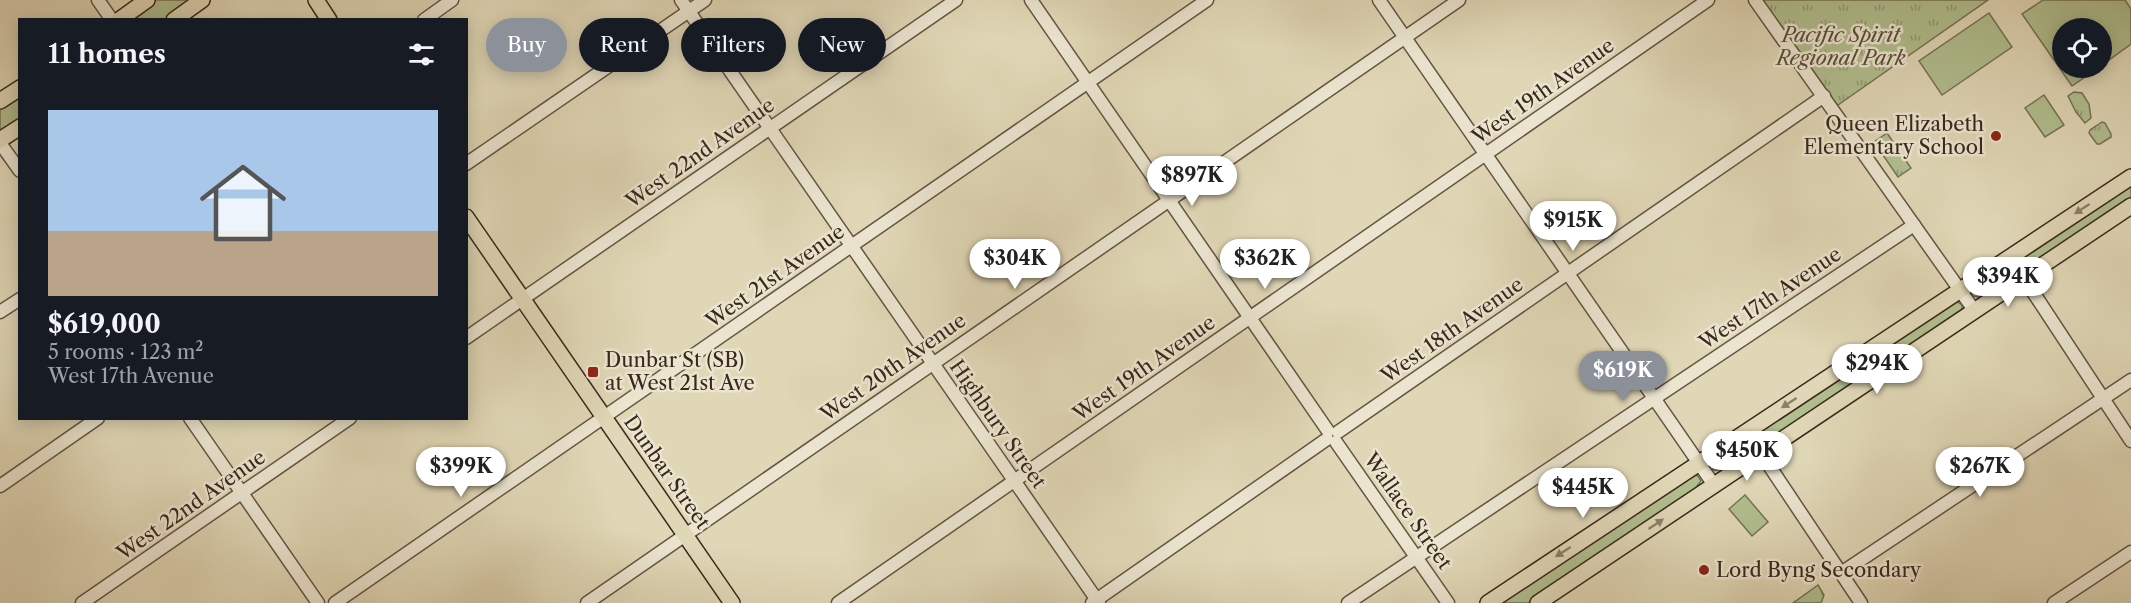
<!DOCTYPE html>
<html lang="en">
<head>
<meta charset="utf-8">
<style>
  body { margin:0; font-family:"Libre Caslon Text",serif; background:#20242c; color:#f1f3f6; height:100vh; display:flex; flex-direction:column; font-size:22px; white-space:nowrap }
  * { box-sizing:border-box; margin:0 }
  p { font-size:20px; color:#9ea1a6 }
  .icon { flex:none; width:33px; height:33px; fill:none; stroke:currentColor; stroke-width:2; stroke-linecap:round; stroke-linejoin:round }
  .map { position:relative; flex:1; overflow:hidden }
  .details { position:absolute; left:18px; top:18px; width:450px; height:402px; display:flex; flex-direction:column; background:#171b24; border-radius:0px; box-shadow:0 3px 15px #0003 }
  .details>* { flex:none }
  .hud { position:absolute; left:486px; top:18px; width:570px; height:54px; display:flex; gap:12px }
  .buttons { position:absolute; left:2052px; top:18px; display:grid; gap:12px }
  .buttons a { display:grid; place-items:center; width:60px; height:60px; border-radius:50%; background:#171b24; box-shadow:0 3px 15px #0003; font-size:30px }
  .price { position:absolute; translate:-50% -51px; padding:0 14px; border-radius:21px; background:#fff; color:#222; font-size:20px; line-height:39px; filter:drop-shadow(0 2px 3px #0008) }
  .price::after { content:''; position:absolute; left:50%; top:36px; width:18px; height:14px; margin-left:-9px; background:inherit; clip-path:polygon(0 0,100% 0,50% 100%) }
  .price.selected { background:#8c9099; color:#fff }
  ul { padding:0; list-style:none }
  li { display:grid; align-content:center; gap:12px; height:318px; padding:0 30px }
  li+li { border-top:2px solid #363941 }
  li span { display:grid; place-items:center; height:186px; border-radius:0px; color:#555 }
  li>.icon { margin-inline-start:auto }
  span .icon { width:108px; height:108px; fill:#fffc; stroke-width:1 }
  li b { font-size:26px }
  h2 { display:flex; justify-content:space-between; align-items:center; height:72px; padding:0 30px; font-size:26px }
  .chip { padding:0 21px; border-radius:27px; background:#171b24; box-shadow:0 3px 15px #0003; font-size:21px; line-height:54px }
  .chip.selected { background:#8c9099; color:#fff }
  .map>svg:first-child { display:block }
  .grass { fill:#b1be8e; stroke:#757355; stroke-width:1.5 }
  .park { fill:url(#park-tufts); stroke:#757355; stroke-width:1.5 }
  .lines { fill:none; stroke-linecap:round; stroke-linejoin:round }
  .minor-casing { stroke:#635442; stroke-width:15 }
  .major-casing { stroke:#39281c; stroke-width:18 }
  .minor { stroke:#ebe5d0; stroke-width:12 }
  .major { stroke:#e0d7b6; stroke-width:15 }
  .oneway { fill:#8c8069 }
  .poi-dot { fill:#8f2418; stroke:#ebe5d0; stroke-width:2 }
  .labels { text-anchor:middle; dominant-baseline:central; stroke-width:5; stroke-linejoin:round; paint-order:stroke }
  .park-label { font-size:20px; font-style:italic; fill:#574e38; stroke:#ebe5d0 }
  .street-label { font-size:20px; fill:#39281c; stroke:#ebe5d0 }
  .poi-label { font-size:20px; fill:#39281c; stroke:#ebe5d0; text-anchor:start }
</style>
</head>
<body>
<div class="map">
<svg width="2131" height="603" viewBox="0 0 2131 603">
  <defs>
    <pattern id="park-tufts" width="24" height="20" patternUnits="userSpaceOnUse" patternTransform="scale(1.5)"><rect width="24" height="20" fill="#b1be8e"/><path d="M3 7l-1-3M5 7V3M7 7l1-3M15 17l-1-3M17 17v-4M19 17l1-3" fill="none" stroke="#919a73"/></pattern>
  </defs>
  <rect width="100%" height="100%" fill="#e0d7b6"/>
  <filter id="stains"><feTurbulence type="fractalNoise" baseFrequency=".00333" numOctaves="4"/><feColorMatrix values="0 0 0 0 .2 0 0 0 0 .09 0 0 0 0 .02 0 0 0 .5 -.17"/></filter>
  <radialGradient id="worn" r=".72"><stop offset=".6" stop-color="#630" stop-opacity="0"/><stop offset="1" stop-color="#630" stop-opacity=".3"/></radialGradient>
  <g class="grass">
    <path d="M156 0H190L165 19 128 20Z"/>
    <path d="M2043 0H2125L2131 9V44L2102 65V28H2062V68H2098L2072 86 2022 14Z"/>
    <path d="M1989 13 2012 47 1942 95 1919 61Z"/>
    <path d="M19 94V120L0 133V107Z"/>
    <path d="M2044 95 2064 125 2045 137 2025 108Z"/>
    <path d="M2131 184V197L2030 265H2026L2022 263V258Z"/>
    <path d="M2003 269 2010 279 1981 297 1972 296V291Z"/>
    <path d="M1956 301 1962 305V309L1956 314 1767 441 1760 439 1759 434 1761 430Z"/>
    <path d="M1742 444H1745L1747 449C1740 460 1726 472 1713 470L1712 462Z"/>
    <path d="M1695 475 1698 476 1701 481 1690 495 1528 603H1500L1683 478Z"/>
    <path d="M1745 495 1768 522 1752 536 1729 509Z"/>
  </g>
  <g class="park">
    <path d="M1749 0H1988L1828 112Z"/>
    <path d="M2074 92 2082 93 2089 104 2091 118 2085 123 2076 112 2068 96Z"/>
    <path d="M2102 122 2105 123 2111 134V137L2100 144H2097L2089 133 2090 130Z"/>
    <path d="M1887 133 1911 168 1898 177 1874 142Z"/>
    <path d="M1818 585 1824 595 1821 603H1793Z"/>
  </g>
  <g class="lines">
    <g class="minor-casing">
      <g id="minor">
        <path d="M98 0 112 20"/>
        <path d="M681 0 1099 603"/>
        <path d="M1031 0 1328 431"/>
        <path d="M1379 0 1714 485"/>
        <path d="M1755 0 1974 310"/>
        <path d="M424 20 452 0"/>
        <path d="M0 143 20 171"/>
        <path d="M466 164 705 0"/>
        <path d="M2010 257 2131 441"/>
        <path d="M0 312 20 299"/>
        <path d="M466 338 956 0"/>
        <path d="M190 418 318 603"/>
        <path d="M1746 431 1861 603"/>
        <path d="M1338 432 1824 96"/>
        <path d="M1336 442 1448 603"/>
        <path d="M0 486 98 418"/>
        <path d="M1841 573 2131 380"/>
        <path d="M82 603 350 418"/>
        <path d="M335 603 1207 0"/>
        <path d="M587 603 1459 0"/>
        <path d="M838 603 1708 0"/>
        <path d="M1092 603 1327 439"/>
        <path d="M1348 603 1914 225"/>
        <path d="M2054 603 2131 552"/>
      </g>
    </g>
    <g class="major-casing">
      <g id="major">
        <path d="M316 0 329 20"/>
        <path d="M119 20 147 0"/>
        <path d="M174 20 202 0"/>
        <path d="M0 101 20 88"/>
        <path d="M0 140 20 127"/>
        <path d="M466 217 732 603"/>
        <path d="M1488 603 2131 177"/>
        <path d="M1538 603 2131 206"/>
      </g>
    </g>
    <use href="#minor" class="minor"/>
    <use href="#major" class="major"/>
  </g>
  <defs><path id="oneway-solid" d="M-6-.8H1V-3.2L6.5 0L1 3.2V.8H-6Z" transform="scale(1.5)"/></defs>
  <g class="oneway">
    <use href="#oneway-solid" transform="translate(2082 209) rotate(147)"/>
    <use href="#oneway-solid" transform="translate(1789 403) rotate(147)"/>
    <use href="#oneway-solid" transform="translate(1656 524) rotate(-34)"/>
    <use href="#oneway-solid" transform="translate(1563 552) rotate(147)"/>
  </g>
  <g class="poi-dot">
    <circle cx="1996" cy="136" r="6"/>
    <rect x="587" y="366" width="12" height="12" rx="3"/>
    <circle cx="1704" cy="570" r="6"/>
  </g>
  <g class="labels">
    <g class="park-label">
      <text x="1841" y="35">Pacific Spirit<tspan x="1841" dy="23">Regional Park</tspan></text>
    </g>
    <g class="street-label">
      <text transform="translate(1543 91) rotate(-35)">West 19th Avenue</text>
      <text transform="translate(700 153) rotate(-35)">West 22nd Avenue</text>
      <text transform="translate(775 276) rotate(-35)">West 21st Avenue</text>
      <text transform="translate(1770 298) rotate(-34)">West 17th Avenue</text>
      <text transform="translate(1452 330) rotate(-35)">West 18th Avenue</text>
      <text transform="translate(893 367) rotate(-35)">West 20th Avenue</text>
      <text transform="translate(1144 368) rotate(-35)">West 19th Avenue</text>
      <text transform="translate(998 424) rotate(55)">Highbury Street</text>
      <text transform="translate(667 472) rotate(55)">Dunbar Street</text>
      <text transform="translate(191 505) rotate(-35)">West 22nd Avenue</text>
      <text transform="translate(1408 511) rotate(55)">Wallace Street</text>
    </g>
    <g class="poi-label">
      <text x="1984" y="124" text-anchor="end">Queen Elizabeth<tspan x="1984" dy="23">Elementary School</tspan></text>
      <text x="605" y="360">Dunbar St (SB)<tspan x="605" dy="23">at West 21st Ave</tspan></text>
      <text x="1716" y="570">Lord Byng Secondary</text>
    </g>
  </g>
  <rect width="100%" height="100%" filter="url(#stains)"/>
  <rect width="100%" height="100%" fill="url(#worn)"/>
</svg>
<div class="buttons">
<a><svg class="icon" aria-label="locate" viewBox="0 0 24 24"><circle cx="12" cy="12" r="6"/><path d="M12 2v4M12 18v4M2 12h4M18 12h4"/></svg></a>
</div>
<b class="price" style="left:1192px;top:207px">$897K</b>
<b class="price" style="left:1573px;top:252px">$915K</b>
<b class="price" style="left:1015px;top:290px">$304K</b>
<b class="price" style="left:1265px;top:290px">$362K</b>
<b class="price" style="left:2008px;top:308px">$394K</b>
<b class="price" style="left:1877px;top:395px">$294K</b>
<b class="price selected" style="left:1623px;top:402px">$619K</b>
<b class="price" style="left:1747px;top:482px">$450K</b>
<b class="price" style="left:461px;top:498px">$399K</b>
<b class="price" style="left:1980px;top:498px">$267K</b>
<b class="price" style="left:1583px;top:519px">$445K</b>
<div class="hud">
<a class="chip selected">Buy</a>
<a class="chip">Rent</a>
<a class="chip">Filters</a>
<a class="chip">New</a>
</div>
<section class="details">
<h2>11 homes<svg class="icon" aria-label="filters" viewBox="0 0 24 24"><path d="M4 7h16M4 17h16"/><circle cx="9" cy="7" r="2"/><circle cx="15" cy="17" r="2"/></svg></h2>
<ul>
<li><span style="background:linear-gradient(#a9c7e8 65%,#b9a48a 0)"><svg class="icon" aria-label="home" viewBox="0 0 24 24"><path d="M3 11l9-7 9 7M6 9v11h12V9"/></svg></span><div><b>$619,000</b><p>5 rooms · 123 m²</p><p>West 17th Avenue</p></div></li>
</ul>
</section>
</div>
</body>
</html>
